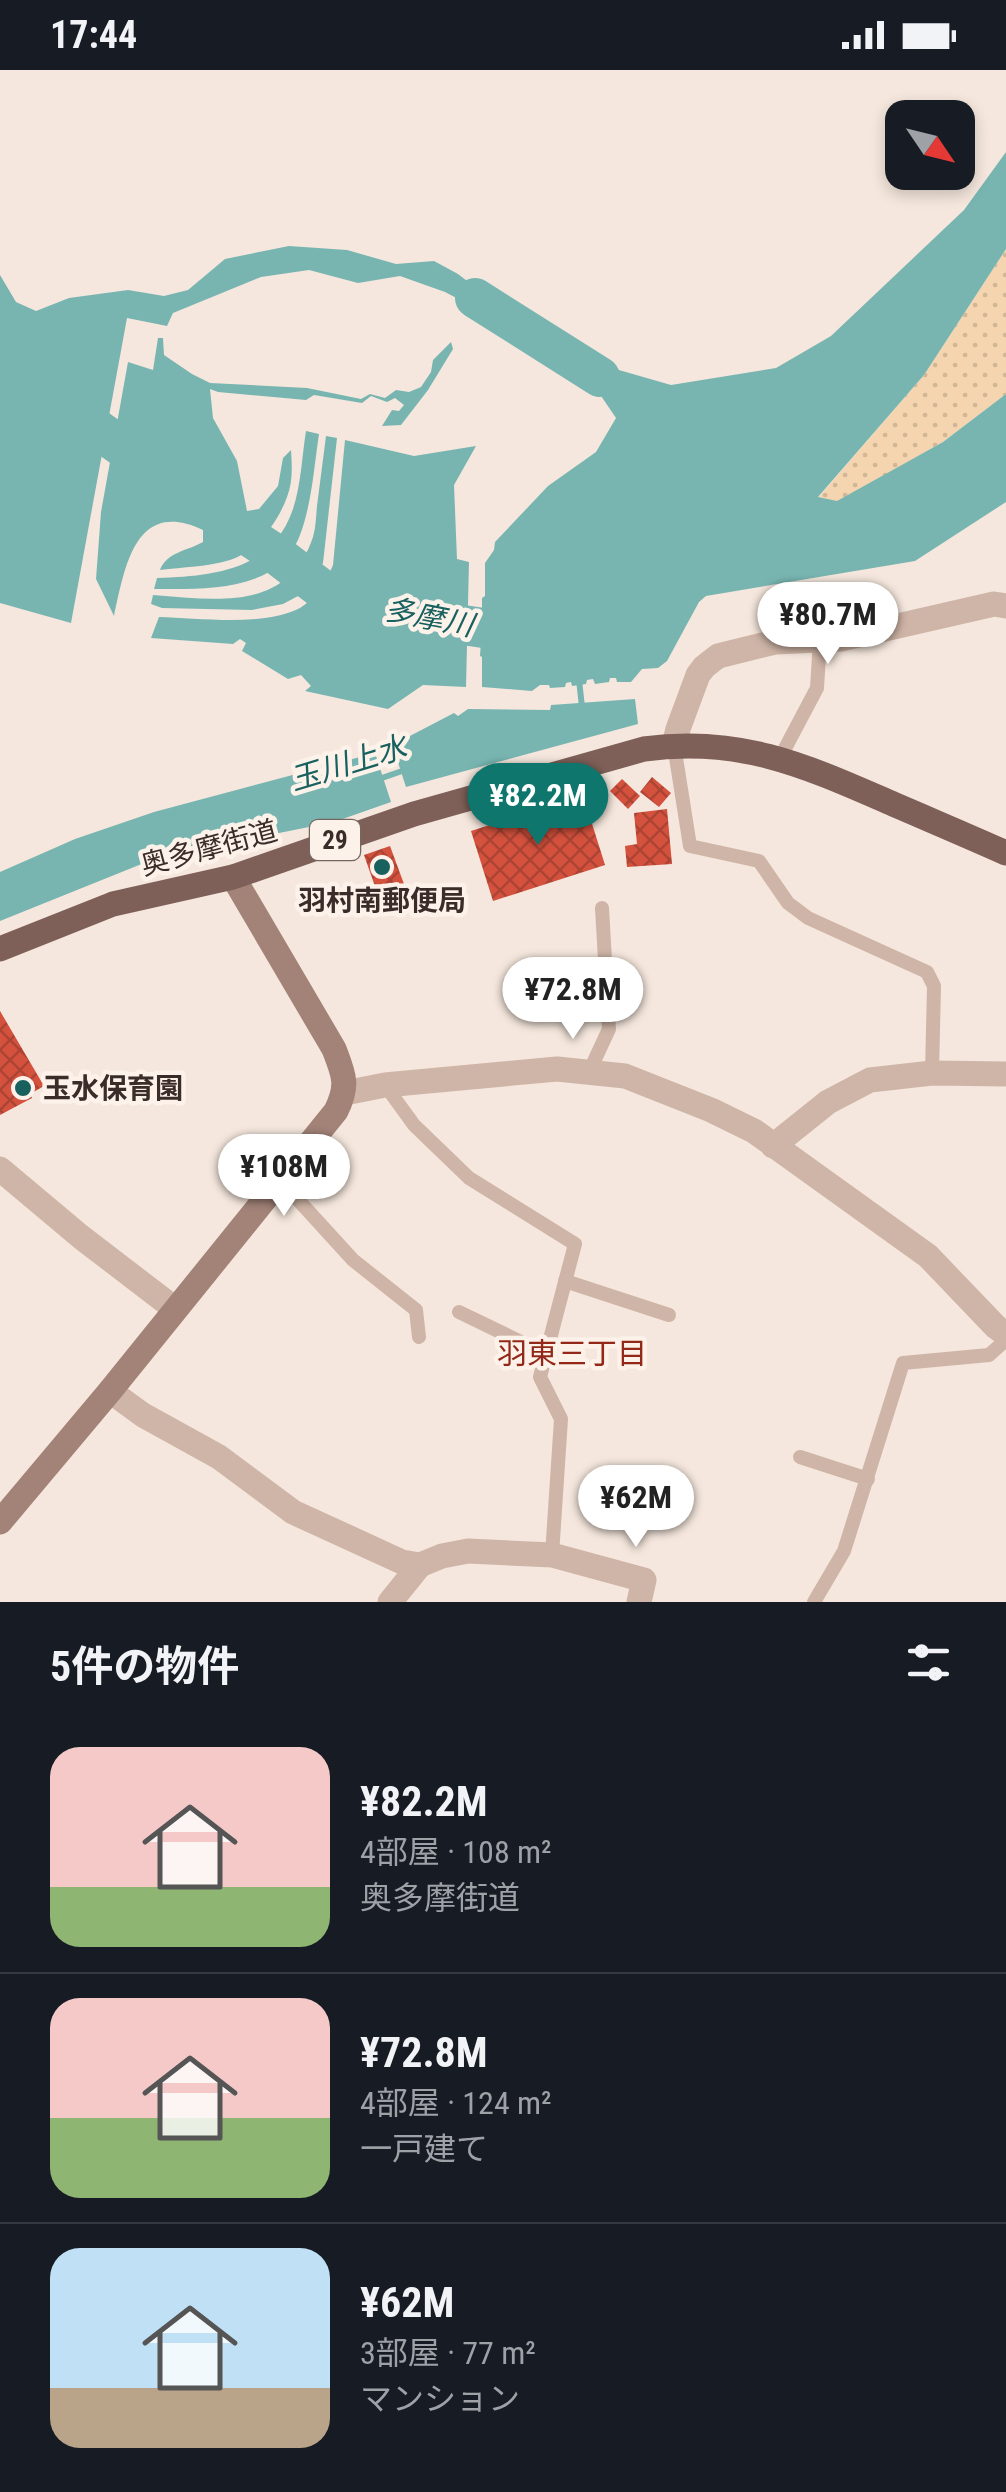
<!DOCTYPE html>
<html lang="ja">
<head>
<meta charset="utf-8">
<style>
  body { margin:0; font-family:"Roboto Condensed","Noto Sans JP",sans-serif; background:#20242c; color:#f1f3f6; height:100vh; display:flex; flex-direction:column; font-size:38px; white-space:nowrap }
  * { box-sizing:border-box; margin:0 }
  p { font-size:32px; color:#9ea1a6 }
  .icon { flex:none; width:55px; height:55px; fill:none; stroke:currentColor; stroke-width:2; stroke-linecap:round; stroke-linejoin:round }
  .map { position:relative; height:1532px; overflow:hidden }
  .details { display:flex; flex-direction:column; background:#171b24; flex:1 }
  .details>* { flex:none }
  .needle { width:65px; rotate:125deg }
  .tools { position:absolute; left:885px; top:30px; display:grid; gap:20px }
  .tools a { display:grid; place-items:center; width:90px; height:90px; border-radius:20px; background:#171b24; box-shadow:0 5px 15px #0003; font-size:50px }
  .price { position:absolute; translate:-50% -85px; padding:0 22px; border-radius:35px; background:#fff; color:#222; font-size:32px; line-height:65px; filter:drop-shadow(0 2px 5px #0008) }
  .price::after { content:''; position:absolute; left:50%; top:60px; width:30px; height:22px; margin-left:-15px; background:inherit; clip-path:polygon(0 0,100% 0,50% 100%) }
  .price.current { background:#0f766e; color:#fff }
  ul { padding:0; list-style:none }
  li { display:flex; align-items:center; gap:30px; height:250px; padding:0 50px }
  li+li { border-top:2px solid #363941 }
  li span { display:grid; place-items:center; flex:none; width:280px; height:200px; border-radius:30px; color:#555 }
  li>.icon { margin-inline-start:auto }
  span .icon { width:120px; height:120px; fill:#fffc; stroke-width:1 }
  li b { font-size:42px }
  h2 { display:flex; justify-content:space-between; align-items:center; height:120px; padding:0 50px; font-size:42px }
  .status { display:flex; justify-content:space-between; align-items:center; height:70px; padding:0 50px; background:#171b24; direction:ltr }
  .status svg { height:28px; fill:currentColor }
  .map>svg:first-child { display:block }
  .sand { fill:url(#sand-dots) }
  .water { fill:#78b5b1 }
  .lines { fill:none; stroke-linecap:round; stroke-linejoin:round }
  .stream { stroke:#78b5b1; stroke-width:6 }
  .river { stroke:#78b5b1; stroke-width:40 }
  .building { fill:url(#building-cross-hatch) }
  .service { stroke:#cfb5a7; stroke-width:14 }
  .minor { stroke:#cfb5a7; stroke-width:25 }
  .secondary { stroke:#a38378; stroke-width:25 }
  .primary { stroke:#7e6058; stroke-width:25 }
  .poi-dot { fill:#19615e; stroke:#fcf2ea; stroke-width:4 }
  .labels { text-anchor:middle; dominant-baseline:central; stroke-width:9; stroke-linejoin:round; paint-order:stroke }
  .shield { fill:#fcf2ea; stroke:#746762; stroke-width:2.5 }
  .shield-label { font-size:25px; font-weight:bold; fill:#3a2c28 }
  .street-label { font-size:28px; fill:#3a2c28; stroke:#fcf2ea }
  .poi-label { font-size:28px; font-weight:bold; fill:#3a2c28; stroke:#fcf2ea }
  .water-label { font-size:30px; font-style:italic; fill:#19615e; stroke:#fcf2ea }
  .neighbourhood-label { font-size:30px; fill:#932818; stroke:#fcf2ea }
</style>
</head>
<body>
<div class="status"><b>17:44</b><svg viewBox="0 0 49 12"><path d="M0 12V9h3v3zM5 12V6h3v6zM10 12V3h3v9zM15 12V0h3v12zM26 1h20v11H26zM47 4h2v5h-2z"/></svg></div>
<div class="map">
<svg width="1006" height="1532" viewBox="0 0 1006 1532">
  <defs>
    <pattern id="sand-dots" width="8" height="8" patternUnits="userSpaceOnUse" patternTransform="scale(2.5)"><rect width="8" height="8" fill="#f4d5b0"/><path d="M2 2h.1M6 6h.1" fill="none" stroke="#d2b797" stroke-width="1.8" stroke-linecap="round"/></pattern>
    <pattern id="building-cross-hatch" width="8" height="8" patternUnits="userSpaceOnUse" patternTransform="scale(2.5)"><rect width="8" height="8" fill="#d3513d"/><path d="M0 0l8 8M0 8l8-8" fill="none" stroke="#ac4333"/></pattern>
  </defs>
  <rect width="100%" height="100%" fill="#f5e7dd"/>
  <path class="sand" d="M1006 179V324L943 372 837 432 818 428 924 305Z"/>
  <g class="water">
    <path d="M1006 82V179L924 305 818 427 837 431 943 372 1006 324V432L915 491 706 526 699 532 667 591 658 598 642 599 631 612H617L616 608H610L609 612 595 614 593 609 587 610 586 614 572 616 571 612 566 613 565 617 550 618 549 615H540L532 621 482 617V587L480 586 481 571 484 570 485 543 482 542V528L485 526V493L494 480 495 472 548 416 596 382 616 348 595 317 605 296 671 315 776 298 831 266 964 140Z"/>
    <path d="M289 176 347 180 396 194 434 191 458 204 480 221 470 235 445 222 400 206 358 213 309 200 261 207 173 243 167 256 127 248 71 553 0 533V205L16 232 36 241 69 228 128 220 164 226 188 220 225 189Z"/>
    <path d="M158 268H163L164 285 192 304 210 313 307 318 361 329 370 324 385 328 396 320 409 322 421 317 431 302 433 290 451 272 453 279 428 320 401 355 382 356 392 340 399 341 404 335 395 328 387 332 371 326 362 333 314 325 306 330 218 322 210 319 213 348 237 391 247 441 259 439 278 416 283 388 291 380C292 396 293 412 287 427 278 452 257 481 230 490 208 497 183 497 160 500 167 482 187 481 203 472V460C135 428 125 497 114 546L96 509 101 442 128 292 153 300Z"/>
    <path d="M306 361 319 364C314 397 312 433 300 465 278 523 206 519 154 519L157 508C213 506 272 501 293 439 301 415 302 386 306 361Z"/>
    <path d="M326 366 337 368 323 493 310 514 300 525 283 534 252 540 162 538 151 534 153 525C217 530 288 542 313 467 316 457 316 446 317 436 320 413 323 389 326 366Z"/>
    <path d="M345 370 414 386 476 376 454 415 457 489 469 492 466 617 423 615 388 639 305 621 311 616 301 605 288 609 242 581 246 573 240 569 233 574 151 568 159 547C199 548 264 557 300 538 316 528 326 512 333 495Z"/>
    <path d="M635 629 638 654 406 717 392 674 397 672 399 676 407 672 406 668 454 643 458 646 468 639 550 640 551 635Z"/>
    <path d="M375 683 391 732 334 752 159 787 0 851V802L75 769 154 742Z"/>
  </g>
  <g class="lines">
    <g class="stream">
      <path d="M579 610 582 637"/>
      <path d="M379 709 405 700"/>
    </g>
    <g class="river">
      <path d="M475 228 600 307"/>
      <path d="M0 290 156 401"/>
      <path d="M215 444 277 485 336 530 371 541 503 561 532 544"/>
    </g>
  </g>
  <g class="building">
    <path d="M652 707 671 723 659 737 640 722Z"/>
    <path d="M622 709 640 726 628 739 610 721Z"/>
    <path d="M583 725 605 795 493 831 471 761Z"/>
    <path d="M667 739 672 794 627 797 625 776 637 774 634 743Z"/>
    <path d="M390 776 404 814 377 822 364 785Z"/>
    <path d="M0 941 44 1016 30 1024 32 1028 0 1045Z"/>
  </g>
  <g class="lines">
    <g class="service">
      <path d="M674 675 690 776 759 791 788 833 808 848 927 902 934 916 932 1003"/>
      <path d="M780 688 817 618 820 569"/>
      <path d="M590 1000 609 959 602 838"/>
      <path d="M385 1015 414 1055 469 1108 575 1174 540 1307 561 1349 552 1485"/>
      <path d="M280 1110 353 1190 416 1240 419 1267"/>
      <path d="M565 1211 669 1245"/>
      <path d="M459 1242 546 1284"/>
      <path d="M800 1387 868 1409"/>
      <path d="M814 1532 844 1481 903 1293 989 1285 1006 1270"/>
    </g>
    <g class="minor">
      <path d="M674 675 678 659 698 605 704 597 718 586 775 572 841 569 994 534 1006 536"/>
      <path d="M345 1023 385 1015 557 999 625 1006 711 1040 754 1061 928 1186 996 1257 1006 1264"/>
      <path d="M773 1076 828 1032 870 1010 932 1003 1006 1004"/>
      <path d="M0 1099 81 1167 175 1239"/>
      <path d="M110 1321 143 1345 219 1387 293 1442 402 1492 420 1495 442 1486 468 1481 552 1485 644 1510 639 1532"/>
      <path d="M390 1532 420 1495"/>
    </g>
    <path class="secondary" d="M0 1452 110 1321 336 1041C349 1015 344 1005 334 979L233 807"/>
    <path class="primary" d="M0 879 113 834 233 807 414 744 644 679C741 666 806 696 891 733 930 750 968 766 1006 783"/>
  </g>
  <g class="poi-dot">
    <circle cx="382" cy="797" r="10"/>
    <circle cx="23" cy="1018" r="10"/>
  </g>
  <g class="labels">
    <rect class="shield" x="310" y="750" width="50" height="40" rx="8"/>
    <g class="shield-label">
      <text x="335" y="770">29</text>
    </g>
    <g class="street-label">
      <text transform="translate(209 778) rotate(-15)">奥多摩街道</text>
    </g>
    <g class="poi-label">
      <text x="382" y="830">羽村南郵便局</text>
      <text x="43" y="1018" text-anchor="start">玉水保育園</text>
    </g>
    <g class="water-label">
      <text transform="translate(429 547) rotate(11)">多摩川</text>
      <text transform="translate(348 693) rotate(-17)">玉川上水</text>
    </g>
    <g class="neighbourhood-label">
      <text x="572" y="1283">羽東三丁目</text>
    </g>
  </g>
</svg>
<div class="tools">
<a><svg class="needle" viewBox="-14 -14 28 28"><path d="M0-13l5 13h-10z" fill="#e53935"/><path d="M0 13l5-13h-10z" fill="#9ea1a6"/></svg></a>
</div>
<b class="price" style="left:828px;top:597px">¥80.7M</b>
<b class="price current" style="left:538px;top:778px">¥82.2M</b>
<b class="price" style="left:573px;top:972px">¥72.8M</b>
<b class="price" style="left:284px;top:1149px">¥108M</b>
<b class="price" style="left:636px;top:1480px">¥62M</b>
</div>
<section class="details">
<h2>5件の物件<svg class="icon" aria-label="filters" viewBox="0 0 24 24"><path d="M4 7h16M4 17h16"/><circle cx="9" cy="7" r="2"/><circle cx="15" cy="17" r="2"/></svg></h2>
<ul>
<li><span style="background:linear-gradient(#f6c9c9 70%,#8fb573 0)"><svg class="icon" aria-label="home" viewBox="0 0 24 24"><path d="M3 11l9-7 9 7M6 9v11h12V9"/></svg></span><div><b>¥82.2M</b><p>4部屋 · 108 m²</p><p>奥多摩街道</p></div></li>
<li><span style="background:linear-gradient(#f6c9c9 60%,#8fb573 0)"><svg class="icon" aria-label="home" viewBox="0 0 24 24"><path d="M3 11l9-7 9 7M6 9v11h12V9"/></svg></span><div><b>¥72.8M</b><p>4部屋 · 124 m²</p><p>一戸建て</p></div></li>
<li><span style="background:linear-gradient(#bfe0f5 70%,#b9a48a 0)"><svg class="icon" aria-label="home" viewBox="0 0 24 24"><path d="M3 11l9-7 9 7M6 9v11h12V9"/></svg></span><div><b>¥62M</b><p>3部屋 · 77 m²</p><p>マンション</p></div></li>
</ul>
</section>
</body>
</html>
